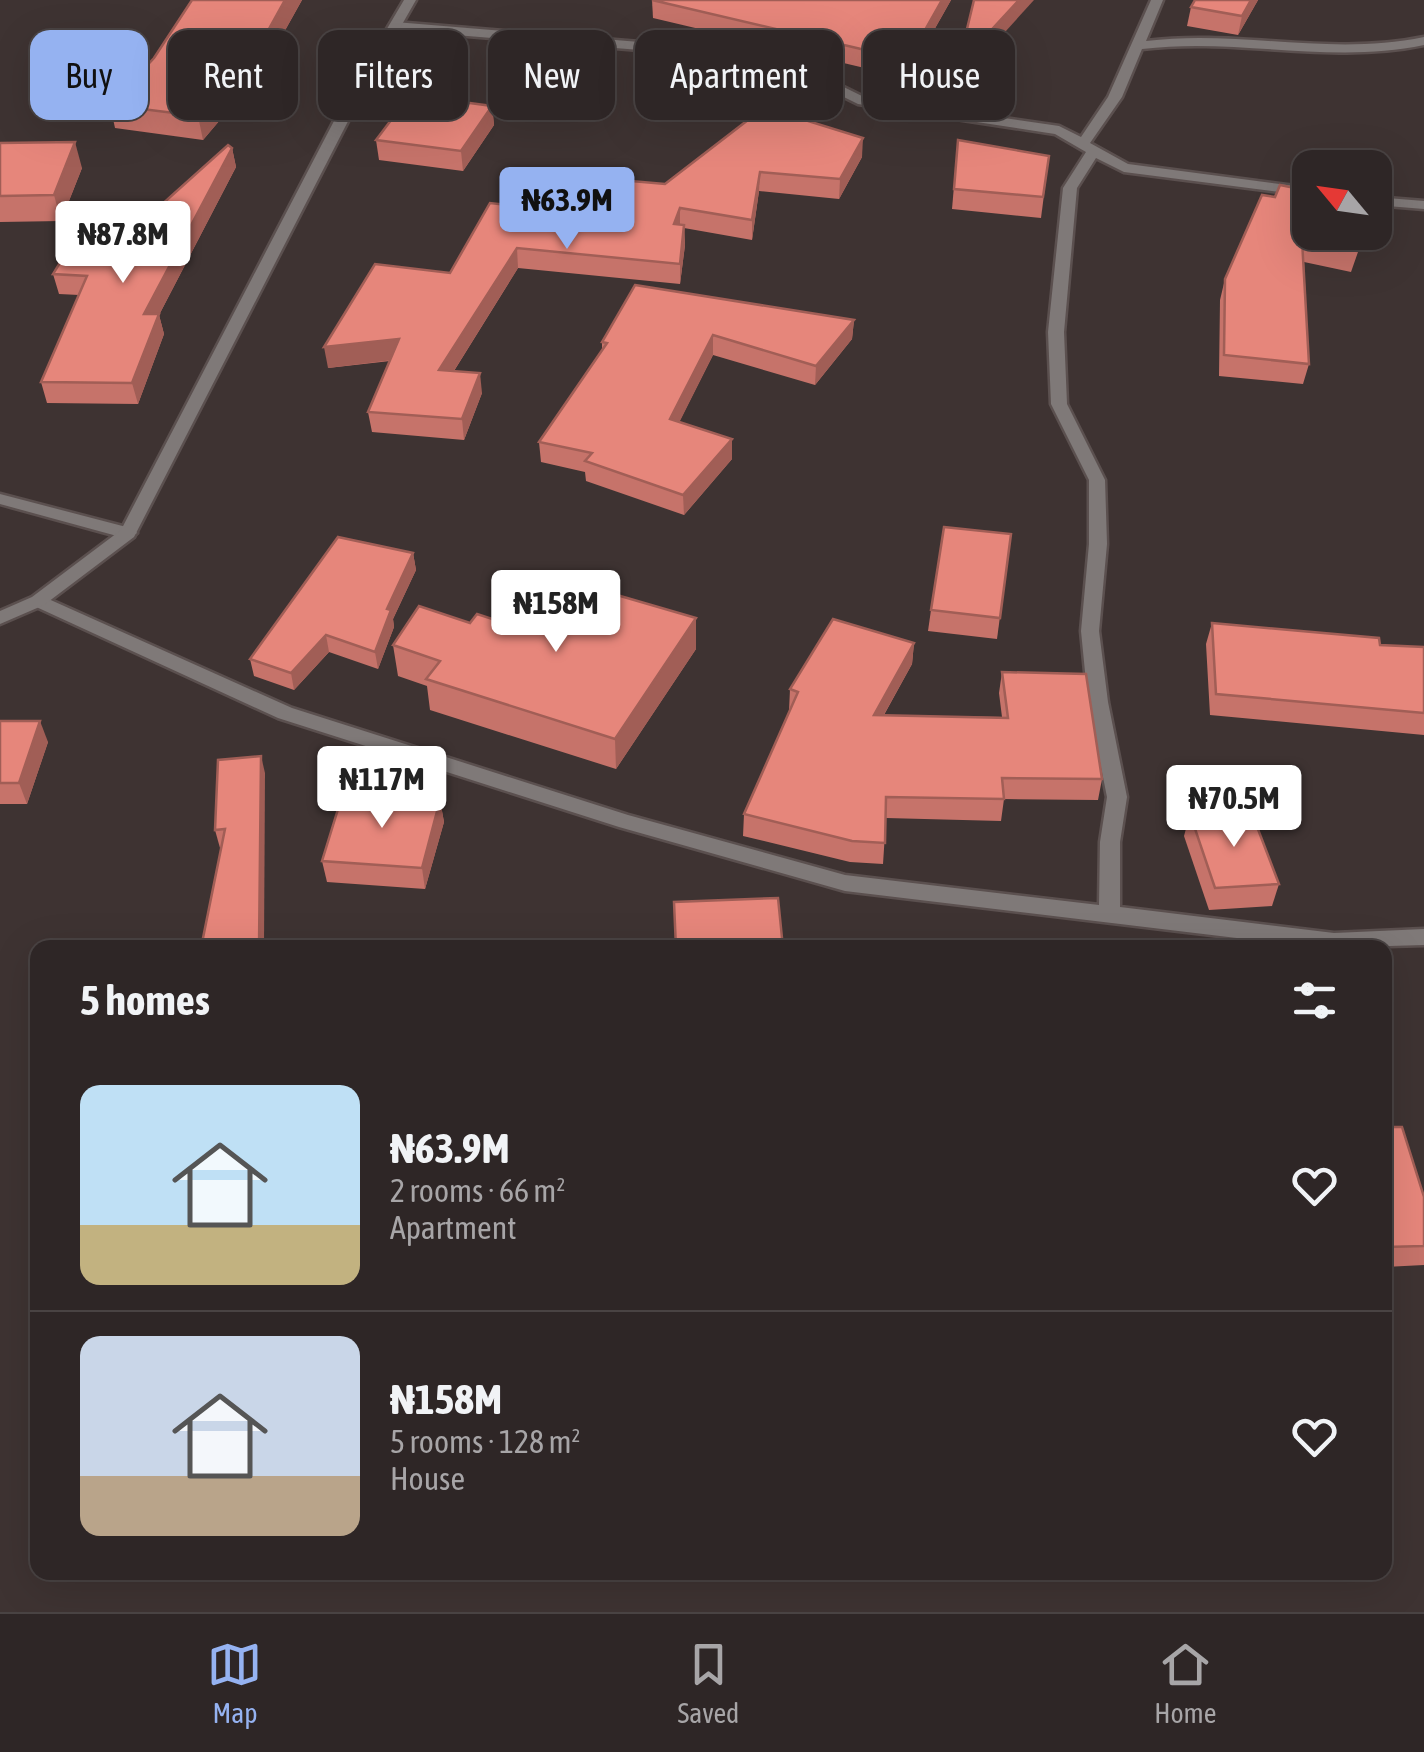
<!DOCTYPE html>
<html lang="en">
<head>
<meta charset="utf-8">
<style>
  body { margin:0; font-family:"Asap Condensed",sans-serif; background:#362e2e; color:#f1f3f6; height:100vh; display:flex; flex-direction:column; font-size:38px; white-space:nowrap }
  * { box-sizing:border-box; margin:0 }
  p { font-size:32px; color:#a7a5a7 }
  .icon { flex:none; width:55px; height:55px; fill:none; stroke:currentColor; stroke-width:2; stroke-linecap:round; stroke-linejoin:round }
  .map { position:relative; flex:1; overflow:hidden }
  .drawer { position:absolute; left:30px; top:940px; width:1362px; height:640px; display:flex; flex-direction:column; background:#2e2626; border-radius:20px; box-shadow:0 10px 40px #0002,0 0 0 2px #494343 }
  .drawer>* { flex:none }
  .banner { position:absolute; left:30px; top:30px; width:1365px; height:90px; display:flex; gap:20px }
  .needle { width:65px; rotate:299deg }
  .buttons { position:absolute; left:1292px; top:150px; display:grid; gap:20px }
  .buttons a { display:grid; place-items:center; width:100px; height:100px; border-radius:20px; background:#2e2626; box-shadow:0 10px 40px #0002,0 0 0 2px #494343; font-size:50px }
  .price { position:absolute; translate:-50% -85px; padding:0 22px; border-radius:10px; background:#fff; color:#222; font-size:32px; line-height:65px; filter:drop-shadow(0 2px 5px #0008) }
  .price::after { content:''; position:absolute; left:50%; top:60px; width:30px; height:22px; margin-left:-15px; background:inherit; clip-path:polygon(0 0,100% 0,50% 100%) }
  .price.active { background:#95b2f1; color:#111 }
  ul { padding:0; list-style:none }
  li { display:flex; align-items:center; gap:30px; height:250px; padding:0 50px }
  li+li { border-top:2px solid #494343 }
  li span { display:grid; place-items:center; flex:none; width:280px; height:200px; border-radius:20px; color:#555 }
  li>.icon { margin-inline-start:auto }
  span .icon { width:120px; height:120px; fill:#fffc; stroke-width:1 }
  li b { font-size:42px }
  h2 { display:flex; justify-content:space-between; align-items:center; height:120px; padding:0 50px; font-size:42px }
  .tag { padding:0 35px; border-radius:20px; background:#2e2626; box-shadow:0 10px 40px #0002,0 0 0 2px #494343; font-size:35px; line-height:90px }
  .tag.active { background:#95b2f1; color:#111 }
  .dock { display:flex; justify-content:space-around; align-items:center; height:140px; border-top:2px solid #494343; background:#2e2626; font-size:28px; color:#a7a5a7 }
  .dock a { display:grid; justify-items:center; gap:5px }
  .dock .active { color:#95b2f1 }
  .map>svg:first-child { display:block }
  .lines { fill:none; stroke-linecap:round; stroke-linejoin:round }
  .minor-casing { stroke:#5b504f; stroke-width:5 }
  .tertiary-casing { stroke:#5b504f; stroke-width:5 }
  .minor { fill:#7f7978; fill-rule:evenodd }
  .tertiary { fill:#7f7978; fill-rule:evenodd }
  .wall { fill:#c6736a }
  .shaded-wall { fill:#a15e56 }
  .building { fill:#e6867b; stroke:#a15e56; stroke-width:2.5 }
</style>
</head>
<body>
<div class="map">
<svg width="1424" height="1612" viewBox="0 0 1424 1612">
  <rect width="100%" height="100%" fill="#3e3332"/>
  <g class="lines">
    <g class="minor-casing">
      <g id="minor">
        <path d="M1151 0H1163L1146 41C1240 29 1329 57 1424 37V45C1330 65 1237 37 1142 49L1122 97 1090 143 1128 164 1310 188V196L1124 172 1096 158 1077 188 1064 332 1067 404 1105 480 1107 544 1099 631 1108 702 1127 797 1120 842V907L1334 933 1424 929V945L1319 948 845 891 619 827 278 718 32 605 29 601 38 595 44 597 292 708 628 815 845 875 1099 905 1100 842 1107 797 1088 702 1081 631 1089 544V480L1051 404 1048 332 1063 188 1086 152 1055 134 858 104 785 68 701 55 395 30 389 26 395 22 701 47 793 62 866 98 1059 126 1081 137 1108 97Z"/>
        <path d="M1375 197 1424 201V209L1375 205Z"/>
        <path d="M0 494 134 529 137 533 128 539 0 504Z"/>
      </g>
    </g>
    <g class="tertiary-casing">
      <path id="tertiary" d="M404 0H416L360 98 134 537 44 605 0 624V611L32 597 121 530 346 98Z"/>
    </g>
    <use href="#minor" class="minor"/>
    <use href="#tertiary" class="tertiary"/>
  </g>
  <g class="wall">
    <path d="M192 0H302L264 68 203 140 115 128 110 105 154 58Z"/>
    <path d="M652 0H951L907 78 653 18Z"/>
    <path d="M1195 0H1258L1238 35 1187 26 1191 7Z"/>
    <path d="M492 106 494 125 463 171 379 160 376 140Z"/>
    <path d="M770 109 862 157 839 199 759 191 752 240 684 228 685 245 680 284 518 268 454 371 482 393 464 440 372 432 368 412 390 361 328 368 450 273 582 213 665 184Z"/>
    <path d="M958 140 1049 156 1041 218 952 209Z"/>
    <path d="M0 143 82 168 61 221 0 222Z"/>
    <path d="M232 148 236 167 159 315 164 334 138 404 47 403 41 382 79 295 59 294 53 274 139 225Z"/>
    <path d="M1310 232H1365L1351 272 1304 262 1309 364 1303 384 1219 376 1220 300 1225 279Z"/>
    <path d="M854 320 852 339 815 385 713 355 679 422 732 439V459L684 515 586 481 585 472 541 462 539 442 602 350V342Z"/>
    <path d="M1011 534 997 639 928 631 931 610Z"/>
    <path d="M413 553 416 570 393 619 394 627 378 669 329 652 294 690 254 676 250 659Z"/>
    <path d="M696 618V649L616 769 430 710 427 686 398 676 393 645 470 623 517 627Z"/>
    <path d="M1212 623 1380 645 1424 647V735L1210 715 1206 644Z"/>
    <path d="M914 643 912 664 884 715 1002 717 999 693 1002 672 1102 779 1098 800 1004 799 1001 821 886 818 883 864 850 862 743 836 744 814 789 711 790 689Z"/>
    <path d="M0 721 48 742 27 804H0Z"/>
    <path d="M265 773 221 847 220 848 215 830Z"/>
    <path d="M440 800 444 822 425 889 327 882 322 861Z"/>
    <path d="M1190 814 1279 884 1272 906 1209 910 1184 836Z"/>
    <path d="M1385 1127 1424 1197V1265L1385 1267Z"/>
  </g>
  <g class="shaded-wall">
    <path d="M285 0H302L264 68 203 140 198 116Z"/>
    <path d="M942 0H951L907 78 908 60Z"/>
    <path d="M1019 0H1034L956 86 958 66Z"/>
    <path d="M1251 0H1258L1238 35 1242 16Z"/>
    <path d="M492 106 494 125 463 171 461 151Z"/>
    <path d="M863 138 862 157 839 199 840 179Z"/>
    <path d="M75 142 82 168 61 221 54 195Z"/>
    <path d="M232 148 236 167 159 315 164 334 138 404 132 383 144 314Z"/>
    <path d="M760 172 759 191 752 240V220Z"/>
    <path d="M680 208V227L674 224Z"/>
    <path d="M684 225 685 245 680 284V264Z"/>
    <path d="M517 248 518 268 442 390 439 370Z"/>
    <path d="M854 320 852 339 815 385 816 366Z"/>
    <path d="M713 335V355L671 439 670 419Z"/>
    <path d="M399 339 401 359 328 368 324 347Z"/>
    <path d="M480 373 482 393 464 440 462 419Z"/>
    <path d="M732 439V459L684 515 683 495Z"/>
    <path d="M413 553 416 570 393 619 394 627 378 669 375 652 387 609Z"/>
    <path d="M696 618V649L616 769 615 739Z"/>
    <path d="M326 635 329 652 294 690 291 673Z"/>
    <path d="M914 643 912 664 872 736 874 715Z"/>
    <path d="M40 721 48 742 27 804 19 783Z"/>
    <path d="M261 756 265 773 264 948H259Z"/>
    <path d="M440 800 444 822 425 889 422 868Z"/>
  </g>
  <g class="building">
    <path d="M192 0H285L260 45 198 116 110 105 154 58Z"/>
    <path d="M652 0H942L908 60Z"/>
    <path d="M974 0H1019L958 66Z"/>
    <path d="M1195 0H1251L1242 16 1191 7Z"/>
    <path d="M410 95 492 106 461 151 376 140Z"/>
    <path d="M770 103 769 109 863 138 840 179 760 172 752 220 680 208 674 224 684 225 680 264 517 248 439 370 480 373 462 419 368 412 399 339 324 347 375 264 450 273 490 203 582 213 597 178 665 184Z"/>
    <path d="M958 140 1049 156 1043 197 954 189Z"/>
    <path d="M75 142 54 195 0 196V143Z"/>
    <path d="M228 145 232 148 144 314H159L132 383 41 382 87 276 53 274 85 222 139 225Z"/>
    <path d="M1280 185 1310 191V232H1363L1357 251 1302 240 1309 364 1224 355 1225 279 1262 195 1275 197Z"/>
    <path d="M635 285 854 320 816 366 713 335 670 419 732 439 683 495 585 461 592 453 539 442 607 343 602 342Z"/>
    <path d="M944 527 1011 534 1000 618 931 610Z"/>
    <path d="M338 537 413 553 387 609 391 610 375 652 326 635 291 673 250 659Z"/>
    <path d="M555 577 696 618 615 739 426 679 440 661 393 645 419 606 470 623 477 614 517 627Z"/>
    <path d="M833 619 914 643 874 715 1008 718 1002 672 1086 674 1102 779 1002 778 1004 799 886 797 885 843 852 841 744 814 798 692 790 689Z"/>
    <path d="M1212 623 1379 638 1380 645 1424 647V713L1216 694Z"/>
    <path d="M0 721H40L19 783H0Z"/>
    <path d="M261 756 259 948H201L225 829 215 830 218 760Z"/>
    <path d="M343 793 440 800 422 868 322 861Z"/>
    <path d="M1251 811 1279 884 1215 888 1190 814Z"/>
    <path d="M778 898 783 948H676L674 902Z"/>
    <path d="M1385 1127H1402L1424 1197V1246L1385 1247Z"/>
  </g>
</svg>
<div class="buttons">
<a><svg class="needle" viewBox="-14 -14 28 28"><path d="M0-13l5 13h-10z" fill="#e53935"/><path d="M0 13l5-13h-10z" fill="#a7a5a7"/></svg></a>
</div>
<b class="price active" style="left:567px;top:252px">₦63.9M</b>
<b class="price" style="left:123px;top:286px">₦87.8M</b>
<b class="price" style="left:556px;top:655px">₦158M</b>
<b class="price" style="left:382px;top:831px">₦117M</b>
<b class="price" style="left:1234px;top:850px">₦70.5M</b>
<div class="banner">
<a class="tag active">Buy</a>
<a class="tag">Rent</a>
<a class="tag">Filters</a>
<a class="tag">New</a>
<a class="tag">Apartment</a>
<a class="tag">House</a>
</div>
<section class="drawer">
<h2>5 homes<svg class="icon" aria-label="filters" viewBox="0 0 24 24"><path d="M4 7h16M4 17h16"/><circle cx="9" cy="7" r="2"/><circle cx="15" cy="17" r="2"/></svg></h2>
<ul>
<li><span style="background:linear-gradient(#bfe0f5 70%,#c2b280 0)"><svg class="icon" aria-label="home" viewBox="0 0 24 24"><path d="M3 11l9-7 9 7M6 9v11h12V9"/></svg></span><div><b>₦63.9M</b><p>2 rooms · 66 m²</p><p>Apartment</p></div><svg class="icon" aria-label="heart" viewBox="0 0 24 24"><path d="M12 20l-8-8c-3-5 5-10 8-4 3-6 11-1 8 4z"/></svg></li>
<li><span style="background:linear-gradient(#c9d6e8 70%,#b9a48a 0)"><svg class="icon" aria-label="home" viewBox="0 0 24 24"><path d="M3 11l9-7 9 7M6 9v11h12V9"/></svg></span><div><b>₦158M</b><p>5 rooms · 128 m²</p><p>House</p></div><svg class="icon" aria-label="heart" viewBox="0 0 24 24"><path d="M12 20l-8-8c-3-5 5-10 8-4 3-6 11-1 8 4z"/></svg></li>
</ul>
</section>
</div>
<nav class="dock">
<a class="active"><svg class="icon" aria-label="map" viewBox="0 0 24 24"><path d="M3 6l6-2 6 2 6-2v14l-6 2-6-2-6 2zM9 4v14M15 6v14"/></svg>Map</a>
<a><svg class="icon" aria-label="saved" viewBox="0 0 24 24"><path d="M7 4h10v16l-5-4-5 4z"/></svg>Saved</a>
<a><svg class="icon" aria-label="home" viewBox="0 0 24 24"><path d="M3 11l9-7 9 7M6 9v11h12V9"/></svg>Home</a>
</nav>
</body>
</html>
